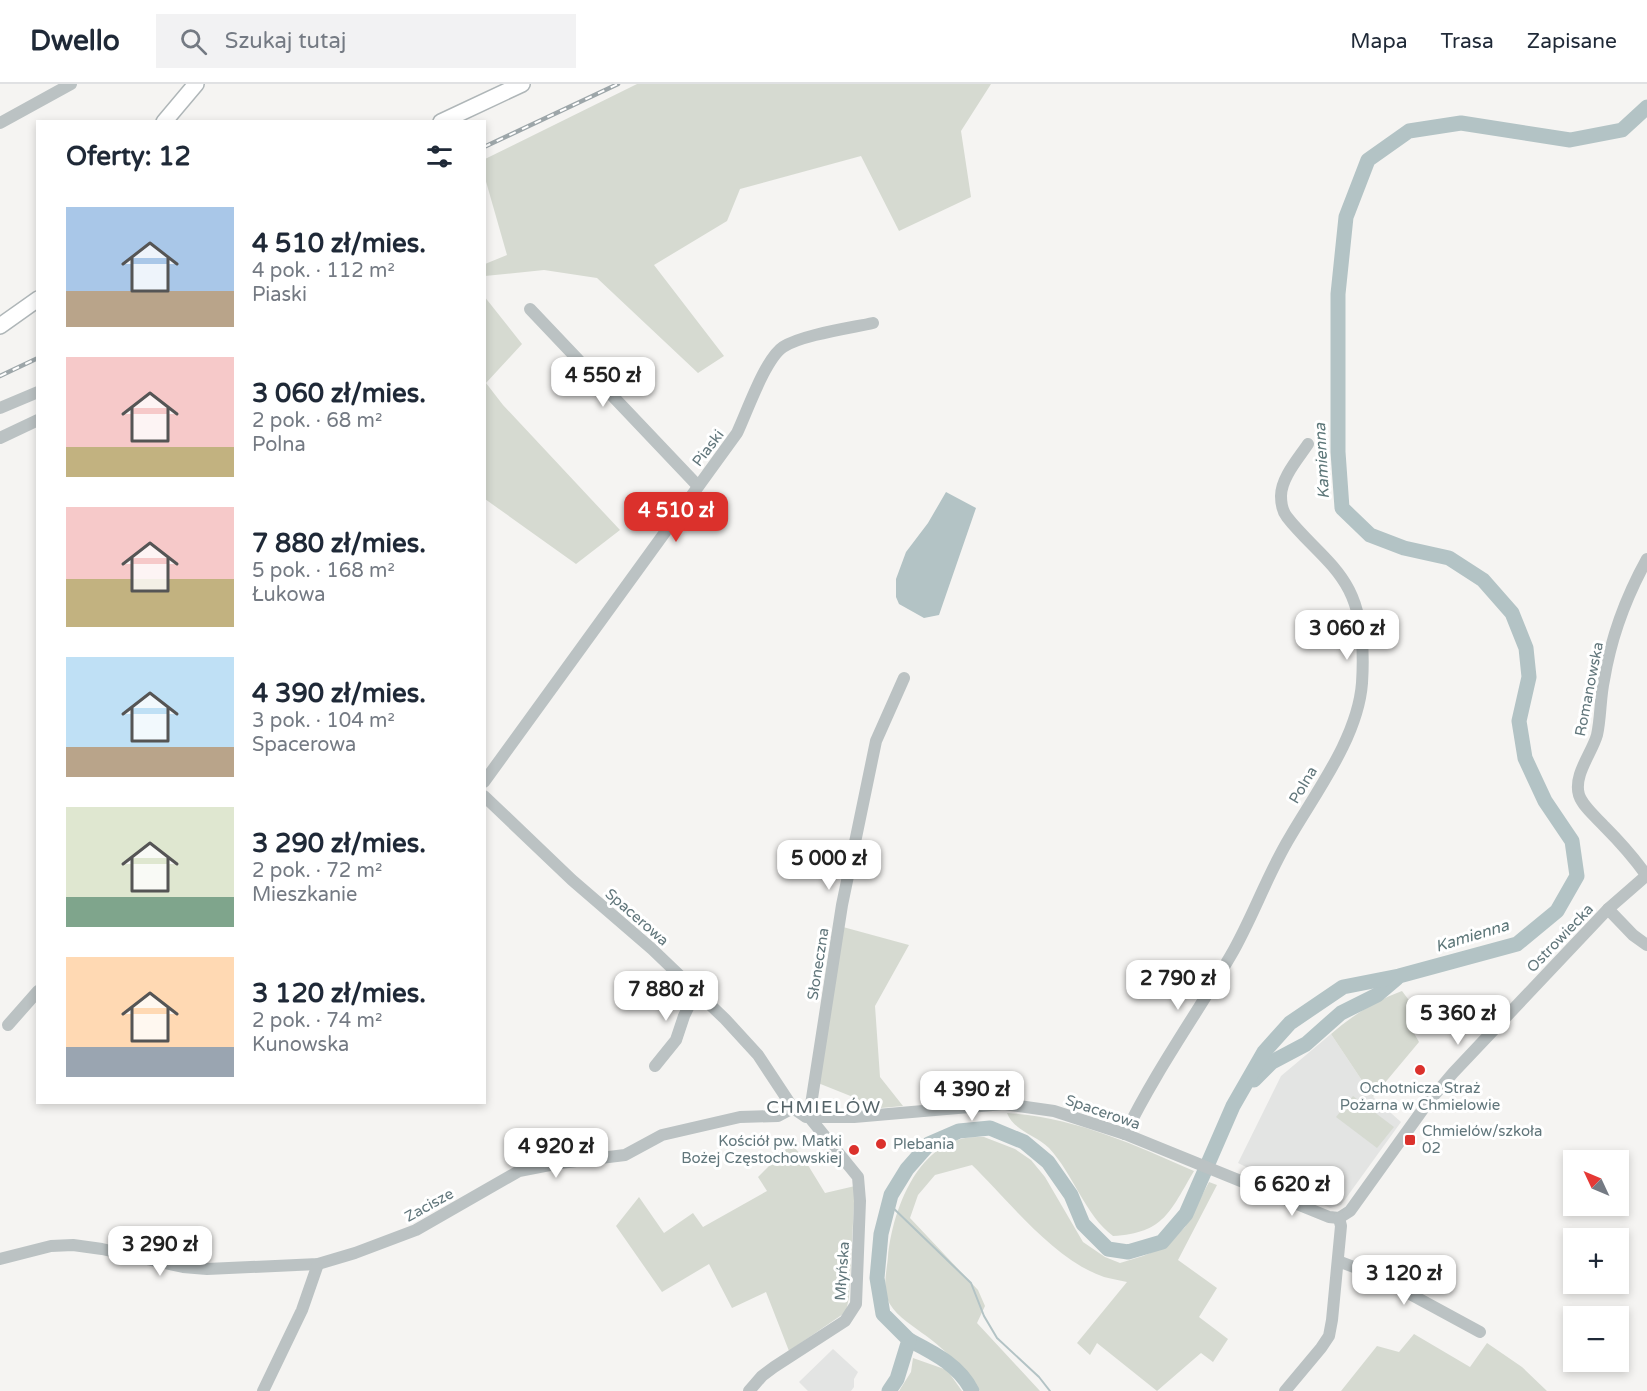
<!DOCTYPE html>
<html lang="pl">
<head>
<meta charset="utf-8">
<style>
  body { margin:0; font-family:"Varela Round",sans-serif; background:#f2f2f3; color:#1f2937; height:100vh; display:flex; flex-direction:column; font-size:22px; white-space:nowrap }
  * { box-sizing:border-box; margin:0 }
  p { font-size:20px; color:#747a83 }
  .icon { flex:none; width:33px; height:33px; fill:none; stroke:currentColor; stroke-width:2; stroke-linecap:round; stroke-linejoin:round }
  .map { position:relative; flex:1; overflow:hidden }
  .details { position:absolute; left:36px; top:36px; width:450px; height:984px; display:flex; flex-direction:column; background:#fff; border-radius:0px; box-shadow:0 3px 9px #0003 }
  .details>* { flex:none }
  .needle { width:39px; rotate:314deg }
  .buttons { position:absolute; left:1563px; top:1066px; display:grid; gap:12px }
  .buttons a { display:grid; place-items:center; width:66px; height:66px; border-radius:0px; background:#fff; box-shadow:0 3px 9px #0003; font-size:30px }
  .price { position:absolute; translate:-50% -51px; padding:0 14px; border-radius:12px; background:#fff; color:#222; font-size:20px; line-height:39px; filter:drop-shadow(0 2px 3px #0008) }
  .price::after { content:''; position:absolute; left:50%; top:36px; width:18px; height:14px; margin-left:-9px; background:inherit; clip-path:polygon(0 0,100% 0,50% 100%) }
  .price.current { background:#db312c; color:#fff }
  ul { padding:0; list-style:none }
  li { display:flex; align-items:center; gap:18px; height:150px; padding:0 30px }
  li span { display:grid; place-items:center; flex:none; width:168px; height:120px; border-radius:0px; color:#555 }
  li>.icon { margin-inline-start:auto }
  span .icon { width:72px; height:72px; fill:#fffc; stroke-width:1 }
  li b { font-size:26px }
  h2 { display:flex; justify-content:space-between; align-items:center; height:72px; padding:0 30px; font-size:26px }
  header { display:flex; align-items:center; gap:36px; box-sizing:border-box; height:84px; padding:0 30px; background:#fff; border-bottom:2px solid #e0e1e3 }
  header strong { font-size:28px }
  nav { display:flex; gap:33px; margin-inline-start:auto; font-size:21px }
  .search { width:420px; height:54px; background:#f2f2f3; display:flex; align-items:center; gap:15px; box-sizing:border-box; padding:0 21px; border-radius:0px; color:#747a83; font-size:22px }
  .map>svg:first-child { display:block }
  .built { fill:#e3e4e3 }
  .green { fill:#d6dad1 }
  .water { fill:#b3c3c5 }
  .lines { fill:none; stroke-linecap:round; stroke-linejoin:round }
  .stream { stroke:#b3c3c5; stroke-width:2 }
  .river { stroke:#b3c3c5; stroke-width:15 }
  .major-casing { stroke:#afb6b8; stroke-width:18 }
  .minor { stroke:#bbc2c3; stroke-width:12 }
  .major { stroke:#fff; stroke-width:15 }
  .rail-casing { stroke:#9da6a9; stroke-width:4.5 }
  .rail { stroke:#fff; stroke-width:2; stroke-dasharray:7; stroke-linecap:butt }
  .poi-dot { fill:#db312c; stroke:#fff; stroke-width:2 }
  .labels { text-anchor:middle; dominant-baseline:central; stroke-width:6; stroke-linejoin:round; paint-order:stroke }
  .street-label { font-size:15px; fill:#61767b; stroke:#fff }
  .poi-label { font-size:15px; fill:#61767b; stroke:#fff; text-anchor:start }
  .water-label { font-size:16px; font-style:italic; fill:#5c7678; stroke:#fff }
  .quarter-label { font-size:18px; letter-spacing:1.5px; fill:#536267; stroke:#fff }
</style>
</head>
<body>
<header>
<strong>Dwello</strong>
<div class="search"><svg class="icon" aria-label="search" viewBox="0 0 24 24"><circle cx="10" cy="10" r="6"/><path d="M15 15l6 6"/></svg>Szukaj tutaj</div>
<nav><a>Mapa</a><a>Trasa</a><a>Zapisane</a></nav>
</header>
<div class="map">
<svg width="1647" height="1307" viewBox="0 0 1647 1307">
  <rect width="100%" height="100%" fill="#f5f4f2"/>
  <g class="built">
    <path d="M1331 950 1373 1013 1401 1038 1341 1121 1330 1124 1238 1079 1281 992Z"/>
    <path d="M833 1265 858 1288 854 1295V1303L851 1307H808L799 1298Z"/>
  </g>
  <g class="green">
    <path d="M637 0H991L961 47 971 113 899 147 861 72 740 105 727 137 654 181 724 272 698 289 597 194 544 186 485 192V180L507 171 485 94V75Z"/>
    <path d="M484 212 522 260 486 299 503 321 620 446 576 480 485 415Z"/>
    <path d="M843 843 909 861 875 922 880 993 903 1022 870 1025 858 1015 818 999Z"/>
    <path d="M1402 907 1423 935 1410 942 1419 958 1373 1013 1331 950C1353 931 1375 917 1402 907Z"/>
    <path d="M1353 1012 1394 1043 1377 1064 1336 1033Z"/>
    <path d="M1007 1029C1074 1033 1133 1060 1194 1087 1170 1127 1165 1149 1113 1152 1085 1131 1074 1091 1049 1064 1036 1051 1014 1047 1007 1029Z"/>
    <path d="M984 1053 1015 1065 1031 1076 1045 1093 1083 1158 1105 1173 1120 1179 1143 1172 1167 1162 1185 1143 1209 1098 1217 1101 1178 1176 1217 1204 1199 1233 1228 1255 1213 1278 1201 1269 1157 1307 1097 1259 1090 1271 1077 1259 1127 1198C1119 1196 1111 1195 1104 1193 1054 1176 1009 1117 972 1081L935 1091 918 1111 910 1134 978 1206 985 1222 977 1239 1040 1307H980C971 1290 939 1260 922 1249 909 1239 893 1230 887 1214 883 1202 887 1184 888 1173 892 1130 914 1067 961 1055 968 1053 976 1053 984 1053Z"/>
    <path d="M791 1060 803 1073 825 1109 855 1102 849 1213 846 1228 789 1267 766 1208 732 1224 709 1180 662 1208 616 1142 639 1113 664 1149 693 1129 703 1143 767 1107 758 1093Z"/>
    <path d="M1414 1250 1470 1283 1487 1259 1522 1283 1547 1307H1341L1377 1262 1399 1268Z"/>
    <path d="M913 1274 947 1286 962 1307H899L911 1288Z"/>
  </g>
  <path class="water" d="M946 408 976 424 939 531 924 534 899 520 896 513V495L906 468 928 439Z"/>
  <g class="lines">
    <path class="stream" d="M889 1120 971 1199 984 1232 997 1254 1039 1293 1050 1307"/>
    <g class="river">
      <path d="M1254 996 1272 978 1306 960 1341 929 1377 911 1397 894"/>
      <path d="M909 1256C934 1269 959 1281 972 1307"/>
      <path d="M889 1307 897 1295 909 1256 883 1230 877 1194 881 1150 891 1111 907 1085 929 1060 959 1047 990 1044 1024 1058 1048 1078 1071 1111 1083 1140 1108 1165 1128 1168 1162 1158 1186 1130 1233 1022 1264 968 1290 939 1343 903 1399 892 1517 860 1557 827 1577 792 1572 757 1545 717 1525 674 1519 637 1529 593 1526 564 1512 529 1483 496 1449 474 1404 464 1370 451 1342 424 1338 368V210L1346 133 1368 76 1409 47 1461 39 1570 56 1622 46 1647 23"/>
    </g>
    <g class="major-casing">
      <g id="major">
        <path d="M164 38 196 0"/>
        <path d="M441 38 522 0"/>
        <path d="M0 242 38 215"/>
      </g>
    </g>
    <g class="minor">
      <path d="M0 39 71 0"/>
      <path d="M530 225 698 402"/>
      <path d="M0 324 38 308"/>
      <path d="M0 354 38 336"/>
      <path d="M484 698 737 349C747 328 765 275 783 263 801 251 850 244 873 239"/>
      <path d="M484 712 572 796 652 865 725 935 758 971 793 1024 806 1033H854L1004 1020 1054 1027 1125 1050 1329 1133 1339 1134"/>
      <path d="M1647 792C1634 774 1620 758 1605 743 1597 734 1583 723 1579 711 1573 691 1592 669 1597 651 1601 633 1600 614 1604 596 1611 553 1626 513 1647 475"/>
      <path d="M1608 825 1633 851 1647 861"/>
      <path d="M8 941 38 907"/>
      <path d="M655 982 676 956 684 932 696 907"/>
      <path d="M1125 1050C1155 988 1196 931 1231 871 1253 833 1267 791 1290 753 1316 708 1358 653 1362 599 1364 568 1363 533 1349 506 1334 477 1307 459 1287 433 1283 428 1281 419 1281 412 1281 394 1298 375 1308 360"/>
      <path d="M1339 1134 1350 1127 1426 1021 1453 989 1608 825 1647 791"/>
      <path d="M0 1175 51 1162 73 1161 102 1165 183 1183 207 1185 318 1180 355 1169 416 1146 519 1087 560 1079 625 1071 662 1051 740 1033 778 1032 793 1024"/>
      <path d="M1338 1177 1375 1191 1480 1248"/>
      <path d="M263 1307 302 1226 318 1180"/>
      <path d="M749 1307 762 1292 774 1283 845 1237 856 1220 860 1117 858 1093 810 1034V1027L842 821 876 657 904 594"/>
      <path d="M1285 1307 1321 1264 1329 1252 1332 1236 1341 1142 1339 1134"/>
    </g>
    <use href="#major" class="major"/>
    <g class="rail-casing">
      <g id="rail">
        <path d="M484 63 618 0"/>
        <path d="M0 292 38 274"/>
      </g>
    </g>
    <use href="#rail" class="rail"/>
  </g>
  <g class="poi-dot">
    <circle cx="1420" cy="986" r="6"/>
    <rect x="1404" y="1050" width="12" height="12" rx="3"/>
    <circle cx="881" cy="1060" r="6"/>
    <circle cx="854" cy="1066" r="6"/>
  </g>
  <g class="labels">
    <g class="street-label">
      <text transform="translate(708 364) rotate(-53)">Piaski</text>
      <text transform="translate(1589 605) rotate(-79)">Romanowska</text>
      <text transform="translate(1303 701) rotate(-59)">Polna</text>
      <text transform="translate(637 833) rotate(41)">Spacerowa</text>
      <text transform="translate(1560 854) rotate(-46)">Ostrowiecka</text>
      <text transform="translate(818 880) rotate(-81)">Słoneczna</text>
      <text transform="translate(1103 1028) rotate(19)">Spacerowa</text>
      <text transform="translate(429 1121) rotate(-29)">Zacisze</text>
      <text transform="translate(842 1187) rotate(-86)">Młyńska</text>
    </g>
    <g class="poi-label">
      <text x="1420" y="1004" text-anchor="middle">Ochotnicza Straż<tspan x="1420" dy="17">Pożarna w Chmielowie</tspan></text>
      <text x="1422" y="1047">Chmielów/szkoła<tspan x="1422" dy="17">02</tspan></text>
      <text x="842" y="1057" text-anchor="end">Kościół pw. Matki<tspan x="842" dy="17">Bożej Częstochowskiej</tspan></text>
      <text x="893" y="1060">Plebania</text>
    </g>
    <g class="water-label">
      <text transform="translate(1322 377) rotate(-93)">Kamienna</text>
      <text transform="translate(1472 852) rotate(-17)">Kamienna</text>
    </g>
    <g class="quarter-label">
      <text x="824" y="1023">CHMIELÓW</text>
    </g>
  </g>
</svg>
<div class="buttons">
<a><svg class="needle" viewBox="-14 -14 28 28"><path d="M0-13l5 13h-10z" fill="#e53935"/><path d="M0 13l5-13h-10z" fill="#747a83"/></svg></a>
<a>+</a>
<a>−</a>
</div>
<b class="price" style="left:603px;top:324px">4 550 zł</b>
<b class="price current" style="left:676px;top:459px">4 510 zł</b>
<b class="price" style="left:1347px;top:577px">3 060 zł</b>
<b class="price" style="left:829px;top:807px">5 000 zł</b>
<b class="price" style="left:1178px;top:927px">2 790 zł</b>
<b class="price" style="left:666px;top:938px">7 880 zł</b>
<b class="price" style="left:1458px;top:962px">5 360 zł</b>
<b class="price" style="left:972px;top:1038px">4 390 zł</b>
<b class="price" style="left:556px;top:1095px">4 920 zł</b>
<b class="price" style="left:1292px;top:1133px">6 620 zł</b>
<b class="price" style="left:160px;top:1193px">3 290 zł</b>
<b class="price" style="left:1404px;top:1222px">3 120 zł</b>
<section class="details">
<h2>Oferty: 12<svg class="icon" aria-label="filters" viewBox="0 0 24 24"><path d="M4 7h16M4 17h16"/><circle cx="9" cy="7" r="2"/><circle cx="15" cy="17" r="2"/></svg></h2>
<ul>
<li><span style="background:linear-gradient(#a9c7e8 70%,#b9a48a 0)"><svg class="icon" aria-label="home" viewBox="0 0 24 24"><path d="M3 11l9-7 9 7M6 9v11h12V9"/></svg></span><div><b>4 510 zł/mies.</b><p>4 pok. · 112 m²</p><p>Piaski</p></div></li>
<li><span style="background:linear-gradient(#f6c9c9 75%,#c2b280 0)"><svg class="icon" aria-label="home" viewBox="0 0 24 24"><path d="M3 11l9-7 9 7M6 9v11h12V9"/></svg></span><div><b>3 060 zł/mies.</b><p>2 pok. · 68 m²</p><p>Polna</p></div></li>
<li><span style="background:linear-gradient(#f6c9c9 60%,#c2b280 0)"><svg class="icon" aria-label="home" viewBox="0 0 24 24"><path d="M3 11l9-7 9 7M6 9v11h12V9"/></svg></span><div><b>7 880 zł/mies.</b><p>5 pok. · 168 m²</p><p>Łukowa</p></div></li>
<li><span style="background:linear-gradient(#bfe0f5 75%,#b9a48a 0)"><svg class="icon" aria-label="home" viewBox="0 0 24 24"><path d="M3 11l9-7 9 7M6 9v11h12V9"/></svg></span><div><b>4 390 zł/mies.</b><p>3 pok. · 104 m²</p><p>Spacerowa</p></div></li>
<li><span style="background:linear-gradient(#dfe7d0 75%,#7fa58c 0)"><svg class="icon" aria-label="home" viewBox="0 0 24 24"><path d="M3 11l9-7 9 7M6 9v11h12V9"/></svg></span><div><b>3 290 zł/mies.</b><p>2 pok. · 72 m²</p><p>Mieszkanie</p></div></li>
<li><span style="background:linear-gradient(#ffd9b3 75%,#9aa5b1 0)"><svg class="icon" aria-label="home" viewBox="0 0 24 24"><path d="M3 11l9-7 9 7M6 9v11h12V9"/></svg></span><div><b>3 120 zł/mies.</b><p>2 pok. · 74 m²</p><p>Kunowska</p></div></li>
</ul>
</section>
</div>
</body>
</html>
